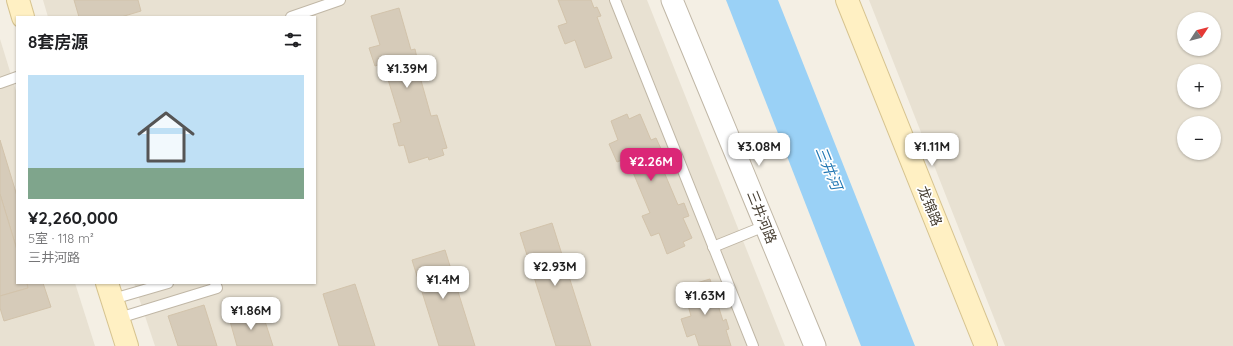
<!DOCTYPE html>
<html lang="zh">
<head>
<meta charset="utf-8">
<style>
  body { margin:0; font-family:Quicksand,"Noto Sans SC",sans-serif; background:#f2f2f2; color:#202124; height:100vh; display:flex; flex-direction:column; font-size:15px; white-space:nowrap }
  * { box-sizing:border-box; margin:0 }
  p { font-size:13px; color:#757577 }
  .icon { flex:none; width:22px; height:22px; fill:none; stroke:currentColor; stroke-width:2; stroke-linecap:round; stroke-linejoin:round }
  .map { position:relative; flex:1; overflow:hidden }
  .sheet { position:absolute; left:16px; top:16px; width:300px; height:268px; display:flex; flex-direction:column; background:#fff; border-radius:0px; box-shadow:0 1px 3px #0004 }
  .sheet>* { flex:none }
  .needle { width:26px; rotate:54deg }
  .tools { position:absolute; left:1177px; top:12px; display:grid; gap:8px }
  .tools a { display:grid; place-items:center; width:44px; height:44px; border-radius:50%; background:#fff; box-shadow:0 1px 3px #0004; font-size:20px }
  .price { position:absolute; translate:-50% -34px; padding:0 9px; border-radius:8px; background:#fff; color:#222; font-size:13px; line-height:26px; filter:drop-shadow(0 1px 2px #0008) }
  .price::after { content:''; position:absolute; left:50%; top:24px; width:12px; height:9px; margin-left:-6px; background:inherit; clip-path:polygon(0 0,100% 0,50% 100%) }
  .price.selected { background:#db2777; color:#fff }
  ul { padding:0; list-style:none }
  li { display:grid; align-content:center; gap:8px; height:212px; padding:0 12px }
  li span { display:grid; place-items:center; height:124px; border-radius:0px; color:#555 }
  li>.icon { margin-inline-start:auto }
  span .icon { width:72px; height:72px; fill:#fffc; stroke-width:1 }
  li b { font-size:17px }
  h2 { display:flex; justify-content:space-between; align-items:center; height:48px; padding:0 12px; font-size:17px }
  .map>svg:first-child { display:block }
  .residential { fill:#e8e1d2; fill-rule:evenodd }
  .water { fill:#9ad1f6 }
  .building { fill:#d6cbb9; stroke:#d2c3ab }
  .lines { fill:none; stroke-linecap:round; stroke-linejoin:round }
  .lane-casing { stroke:#c0b7a6; stroke-width:12 }
  .street-casing { stroke:#c0b7a6; stroke-width:23 }
  .secondary-casing { stroke:#d7c490; stroke-width:24 }
  .lane { stroke:#fff; stroke-width:10 }
  .street { stroke:#fff; stroke-width:21 }
  .secondary { stroke:#fff0c3; stroke-width:22 }
  .labels { text-anchor:middle; dominant-baseline:central; stroke-width:3.5; stroke-linejoin:round; paint-order:stroke }
  .street-label { font-size:14px; fill:#473f33; stroke:#fff }
  .water-label { font-size:15px; font-style:italic; fill:#2277b3; stroke:#fff }
</style>
</head>
<body>
<div class="map">
<svg width="1233" height="346" viewBox="0 0 1233 346">
  <rect width="100%" height="100%" fill="#f4efe4"/>
  <g class="residential">
    <path d="M43 0H647L785 346H155L134 283H315V17H48Z"/>
    <path d="M869 0H1233V346H1005ZM1184 19H1214V49H1184ZM1184 71H1214V101H1184ZM1184 123H1214V153H1184Z"/>
    <path d="M0 39 17 94V283H75L95 346H0Z"/>
  </g>
  <path class="water" d="M726 0H778L915 346H861Z"/>
  <g class="building">
    <path d="M74 0H138L141 11 121 17H79Z"/>
    <path d="M558 0H591L594 8 597 7 601 16 597 17 612 58 585 68 575 40 565 44 558 26 567 23Z"/>
    <path d="M399 8 411 50 415 49 417 58 415 59 431 116 437 115 447 148 442 149 444 155 429 160 428 157 409 163 404 145 399 146 393 124 401 122 383 63 375 66 369 48 380 45 371 16Z"/>
    <path d="M627 114 629 119 640 114 651 140 656 138 662 151 656 153 678 205 684 203 689 216 683 218 692 238 683 242 685 246 667 254 659 233 651 236 642 216 650 213 627 158 617 162 609 144 618 140 611 121Z"/>
    <path d="M0 140 17 196V250L0 194Z"/>
    <path d="M0 194 17 250V283H27L28 288 0 296Z"/>
    <path d="M552 223 591 346H556L520 233Z"/>
    <path d="M445 250 475 346H439L412 260Z"/>
    <path d="M710 279 723 321 726 319 729 329 726 330 731 346H699L695 334 687 337 681 319 691 316 683 287Z"/>
    <path d="M27 283H43L51 307 4 321 0 308V296L28 288Z"/>
    <path d="M355 284 375 346H339L323 294Z"/>
    <path d="M204 305 217 346H178L168 316Z"/>
    <path d="M262 312 273 346H237L230 321Z"/>
  </g>
  <g class="lines">
    <g class="lane-casing">
      <g id="lane">
        <path d="M615 0 753 346"/>
        <path d="M291 17 340 0"/>
        <path d="M0 83 17 77"/>
        <path d="M713 247 765 226"/>
        <path d="M113 299 168 283"/>
        <path d="M119 318 217 288 215 283"/>
      </g>
    </g>
    <g class="street-casing">
      <path id="street" d="M672 0 815 346"/>
    </g>
    <g class="secondary-casing">
      <g id="secondary">
        <path d="M18 0 23 17"/>
        <path d="M847 0 986 346"/>
        <path d="M107 283 127 346"/>
      </g>
    </g>
    <use href="#lane" class="lane"/>
    <use href="#street" class="street"/>
    <use href="#secondary" class="secondary"/>
  </g>
  <g class="labels">
    <g class="street-label">
      <text transform="translate(930 206) rotate(68)">龙锦路</text>
      <text transform="translate(762 217) rotate(68)">三井河路</text>
    </g>
    <g class="water-label">
      <text transform="translate(829 168) rotate(68)">三井河</text>
    </g>
  </g>
</svg>
<div class="tools">
<a><svg class="needle" viewBox="-14 -14 28 28"><path d="M0-13l5 13h-10z" fill="#e53935"/><path d="M0 13l5-13h-10z" fill="#757577"/></svg></a>
<a>+</a>
<a>−</a>
</div>
<b class="price" style="left:407px;top:89px">¥1.39M</b>
<b class="price" style="left:759px;top:167px">¥3.08M</b>
<b class="price" style="left:932px;top:167px">¥1.11M</b>
<b class="price selected" style="left:651px;top:182px">¥2.26M</b>
<b class="price" style="left:555px;top:287px">¥2.93M</b>
<b class="price" style="left:443px;top:300px">¥1.4M</b>
<b class="price" style="left:705px;top:316px">¥1.63M</b>
<b class="price" style="left:251px;top:331px">¥1.86M</b>
<section class="sheet">
<h2>8套房源<svg class="icon" aria-label="filters" viewBox="0 0 24 24"><path d="M4 7h16M4 17h16"/><circle cx="9" cy="7" r="2"/><circle cx="15" cy="17" r="2"/></svg></h2>
<ul>
<li><span style="background:linear-gradient(#bfe0f5 75%,#7fa58c 0)"><svg class="icon" aria-label="home" viewBox="0 0 24 24"><path d="M3 11l9-7 9 7M6 9v11h12V9"/></svg></span><div><b>¥2,260,000</b><p>5室 · 118 m²</p><p>三井河路</p></div></li>
</ul>
</section>
</div>
</body>
</html>
